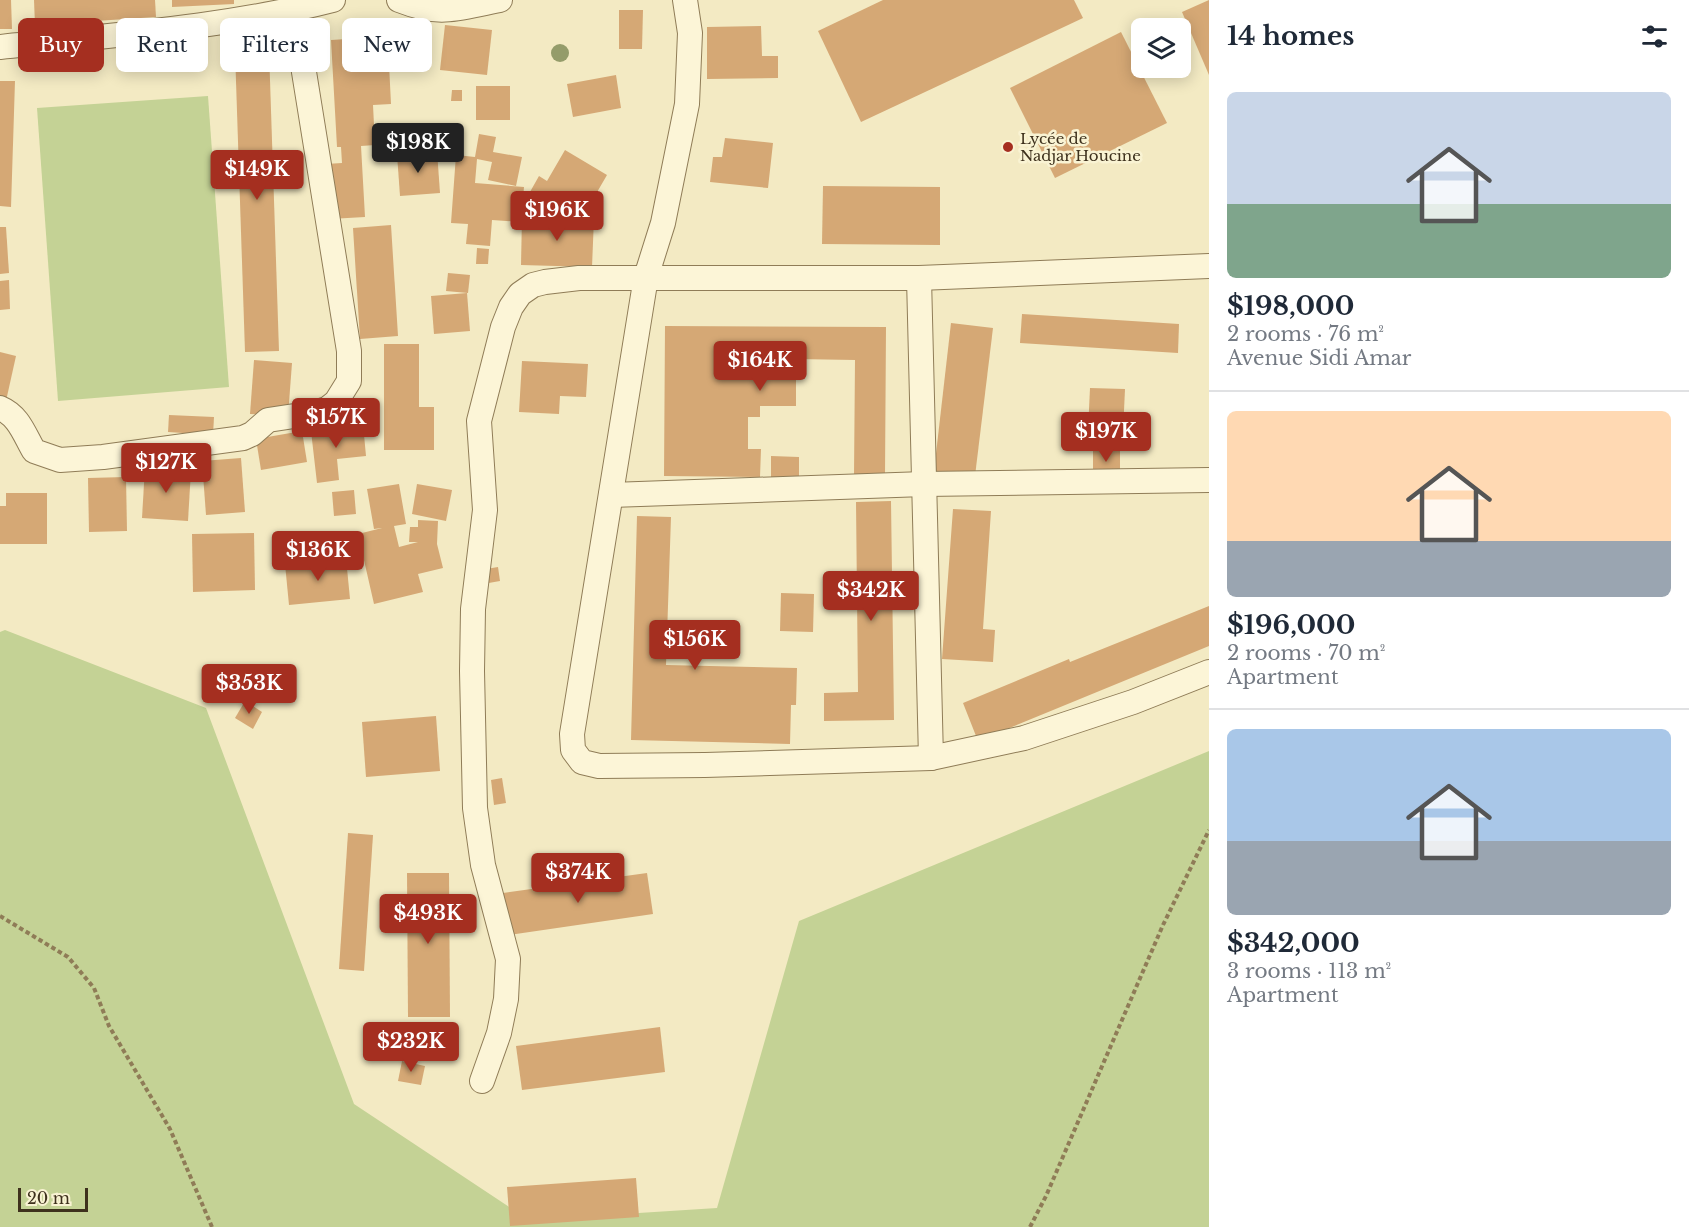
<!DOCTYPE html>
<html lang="en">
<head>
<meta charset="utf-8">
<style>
  body { margin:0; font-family:"Libre Baskerville",serif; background:#f6f6f7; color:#1f2937; height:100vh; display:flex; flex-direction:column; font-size:22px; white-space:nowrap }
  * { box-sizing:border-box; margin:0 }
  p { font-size:20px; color:#747a83 }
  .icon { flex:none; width:33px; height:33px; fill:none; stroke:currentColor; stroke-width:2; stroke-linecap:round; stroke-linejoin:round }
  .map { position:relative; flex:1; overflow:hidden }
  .sheet { display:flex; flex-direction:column; background:#fff; width:480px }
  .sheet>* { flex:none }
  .hud { position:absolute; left:18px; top:18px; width:570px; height:54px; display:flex; gap:12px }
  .buttons { position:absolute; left:1131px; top:18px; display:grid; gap:12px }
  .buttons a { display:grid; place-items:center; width:60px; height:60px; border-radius:9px; background:#fff; box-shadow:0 3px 15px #0003; font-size:30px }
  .scale { position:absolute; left:18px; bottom:15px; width:70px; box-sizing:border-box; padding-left:6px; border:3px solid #3e311d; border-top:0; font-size:16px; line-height:21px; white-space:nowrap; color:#3e311d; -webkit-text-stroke:4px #f9f3d3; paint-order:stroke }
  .price { position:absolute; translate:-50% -51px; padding:0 14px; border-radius:6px; background:#a52f20; color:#fff; font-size:20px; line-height:39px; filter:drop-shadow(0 2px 3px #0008) }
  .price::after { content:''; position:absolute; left:50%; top:36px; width:18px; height:14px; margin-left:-9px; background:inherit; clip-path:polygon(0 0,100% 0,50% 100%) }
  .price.current { background:#222; color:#fff }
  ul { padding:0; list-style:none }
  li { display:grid; align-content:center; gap:12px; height:318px; padding:0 18px }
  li+li { border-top:2px solid #e0e1e3 }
  li span { display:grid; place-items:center; height:186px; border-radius:9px; color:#555 }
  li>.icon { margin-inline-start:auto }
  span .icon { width:108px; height:108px; fill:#fffc; stroke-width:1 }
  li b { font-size:26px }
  h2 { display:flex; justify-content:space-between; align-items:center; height:72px; padding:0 18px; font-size:26px }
  .pill { padding:0 21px; border-radius:9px; background:#fff; box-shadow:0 3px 15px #0003; font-size:21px; line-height:54px }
  .pill.current { background:#a52f20; color:#fff }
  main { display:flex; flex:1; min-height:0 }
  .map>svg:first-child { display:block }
  .green { fill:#c4d295 }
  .building { fill:#d5a875 }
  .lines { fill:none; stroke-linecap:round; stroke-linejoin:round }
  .minor-casing { stroke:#8f7c57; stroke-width:26 }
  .path { stroke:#8f7c57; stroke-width:4; stroke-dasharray:4.5 3; stroke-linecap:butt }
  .minor { stroke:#fcf5d7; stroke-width:24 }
  .tree { fill:#949c6a }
  .poi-dot { fill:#a52f20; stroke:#f9f3d3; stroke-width:2 }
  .labels { text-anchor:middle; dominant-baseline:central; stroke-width:5; stroke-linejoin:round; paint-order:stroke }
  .poi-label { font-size:15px; fill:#3e311d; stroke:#f9f3d3; text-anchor:start }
</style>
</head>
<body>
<main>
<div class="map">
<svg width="1209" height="1227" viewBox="0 0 1209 1227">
  <rect width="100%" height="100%" fill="#f3eac3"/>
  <g class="green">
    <path d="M208 96 229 387 58 401 37 108Z"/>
    <path d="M5 630 206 708 354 1104 529 1220 717 1208 799 921 1209 751V1227H0V632Z"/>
  </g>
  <g class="building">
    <path d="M0 0H11L12 29H0Z"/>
    <path d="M34 0H155L156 17 35 25Z"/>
    <path d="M172 0H234V4L172 7Z"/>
    <path d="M883 0H1074L1083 18 861 122 818 31Z"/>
    <path d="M1209 0V75L1182 12Z"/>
    <path d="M619 10H643L642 49H619Z"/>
    <path d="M445 25 492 30 487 75 440 70Z"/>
    <path d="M761 26 762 56H778V78L707 79V27Z"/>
    <path d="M1121 32 1167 123 1055 178 1010 88Z"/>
    <path d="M378 37 379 65 389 64 391 104 373 105 375 145 361 146 365 217 330 219 326 164 342 163 341 147H337L331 40Z"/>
    <path d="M269 50 279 351 245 352 235 51Z"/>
    <path d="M616 75 621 108 573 117 567 84Z"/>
    <path d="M0 81H15L11 207 0 206Z"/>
    <rect x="476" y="86" width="34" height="34"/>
    <path d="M452 90H462V101H451Z"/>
    <path d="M479 134 496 137 493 152 522 157 516 186 488 180 492 162 477 159 475 183 524 187 521 222 492 220 490 246 466 244 468 224 451 223 456 155 475 157Z"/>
    <path d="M725 138 773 143 768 188 710 182 713 157H722Z"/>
    <path d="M565 150 607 175 582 218 558 204 552 214 526 199 539 176 547 181Z"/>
    <path d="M437 151 440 193 400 196 397 154Z"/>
    <path d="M823 186 940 187V245L822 244Z"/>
    <path d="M522 217 594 218 592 267 521 265Z"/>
    <path d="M391 225 398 336 360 339 353 228Z"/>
    <path d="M0 227H6L9 273 0 274Z"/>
    <path d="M477 248 489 249 488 264H476Z"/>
    <path d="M448 273 470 275 468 293 446 291Z"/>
    <path d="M9 280 10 309 0 310V281Z"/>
    <path d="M467 293 470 331 434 334 431 296Z"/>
    <path d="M1022 314 1179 324 1178 353 1020 343Z"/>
    <path d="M951 323 993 328 975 476 934 471Z"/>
    <path d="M665 326 886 327 885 475H854L855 360 796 359V406H760V417H748V449H761L760 477 664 476Z"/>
    <path d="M384 344H419V407H434V450H384Z"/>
    <path d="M0 352 16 356 6 401 0 399Z"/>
    <path d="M254 360 292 363 288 416 250 414Z"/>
    <path d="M522 361 588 364 586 397 560 396 559 414 519 412Z"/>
    <path d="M1090 388 1125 389 1123 432 1088 431Z"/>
    <path d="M169 415 214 417 213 435 168 432Z"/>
    <path d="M363 424 366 456 337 459 339 480 317 483 311 431Z"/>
    <path d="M302 431 307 462 261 470 256 439Z"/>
    <rect x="1093" y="451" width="27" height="23"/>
    <path d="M771 456 799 457V479H771Z"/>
    <path d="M241 458 245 512 206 515 202 461Z"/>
    <path d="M145 467 191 470 188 521 142 518Z"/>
    <path d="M126 477 127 531 89 532 88 478Z"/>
    <path d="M399 484 406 524 394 526 399 547 418 542H409L410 527H418V520L438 521 437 544 443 568 418 574 423 592 374 604 358 534 382 528 374 529 367 489Z"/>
    <path d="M417 484 452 490 446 521 412 514Z"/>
    <path d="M354 490 356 514 334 516 332 492Z"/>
    <path d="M6 493H47V544H0V506H6Z"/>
    <path d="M891 501 894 720 824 721V693L858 692 856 502Z"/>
    <path d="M953 509 991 511 983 629 995 630 993 662 942 659Z"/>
    <path d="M637 516 671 517 666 665 797 668 796 705H791L790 744 631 740Z"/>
    <path d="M254 533 255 590 193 592 192 534Z"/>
    <path d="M346 558 350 599 289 605 285 564Z"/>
    <path d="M498 567 500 581 483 584 480 570Z"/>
    <path d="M781 593 814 594 813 632 780 631Z"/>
    <path d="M1209 606V646L978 741 963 703 1069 659 1070 662Z"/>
    <path d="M245 701 262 712 253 729 235 718Z"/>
    <path d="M436 716 440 771 366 777 362 722Z"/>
    <path d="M502 778 506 803 494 805 491 780Z"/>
    <path d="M348 833 373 835 364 971 339 969Z"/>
    <path d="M407 873H449L450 1017H408Z"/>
    <path d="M647 873 653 914 509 935 503 893Z"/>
    <path d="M660 1027 665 1072 522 1090 516 1046Z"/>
    <path d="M402 1061 425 1066 421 1085 398 1081Z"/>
    <path d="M636 1178 639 1217 510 1226 507 1187Z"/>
  </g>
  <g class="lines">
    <g class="minor-casing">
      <g id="minor">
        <path d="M399 0C442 17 457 8 500 0"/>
        <path d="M685 0 690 33 687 104 663 223 646 277 572 734 573 750 582 762 599 766 705 765 931 758 1024 738 1133 702 1209 672"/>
        <path d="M0 47C112 35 224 28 333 0"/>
        <path d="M919 278 931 758"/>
        <path d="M0 408C19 416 24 434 34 451L60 460 103 457 243 438 252 434 268 420 314 413 327 409 336 402 349 381V351L294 10"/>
        <path d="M611 495 924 484 1209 480"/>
        <path d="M482 1081 499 1033 506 999 508 959 483 865 475 808 472 671 473 609 485 510 479 421 503 327 511 307 520 294 533 285 545 282 579 278H919L1209 266"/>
      </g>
    </g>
    <g class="path">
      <path d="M0 916 68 957 94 988 109 1026 170 1129 212 1227"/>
      <path d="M1030 1227 1046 1196 1163 925 1209 830"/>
    </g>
    <use href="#minor" class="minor"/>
  </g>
  <circle class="tree" cx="560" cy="53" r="9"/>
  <circle class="poi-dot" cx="1008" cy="147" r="6"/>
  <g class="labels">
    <g class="poi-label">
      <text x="1020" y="138">Lycée de<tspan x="1020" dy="17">Nadjar Houcine</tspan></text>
    </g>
  </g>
</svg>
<div class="buttons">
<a><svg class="icon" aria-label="layers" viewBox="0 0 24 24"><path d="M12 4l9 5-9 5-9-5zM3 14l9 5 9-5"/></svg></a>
</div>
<div class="scale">20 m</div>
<b class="price current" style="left:418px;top:174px">$198K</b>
<b class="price" style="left:257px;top:201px">$149K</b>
<b class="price" style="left:557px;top:242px">$196K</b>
<b class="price" style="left:760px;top:392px">$164K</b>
<b class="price" style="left:336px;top:449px">$157K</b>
<b class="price" style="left:1106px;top:463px">$197K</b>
<b class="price" style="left:166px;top:494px">$127K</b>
<b class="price" style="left:318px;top:582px">$136K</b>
<b class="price" style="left:871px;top:622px">$342K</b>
<b class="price" style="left:695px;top:671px">$156K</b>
<b class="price" style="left:249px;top:715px">$353K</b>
<b class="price" style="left:578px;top:904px">$374K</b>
<b class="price" style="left:428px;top:945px">$493K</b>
<b class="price" style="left:411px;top:1073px">$232K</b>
<div class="hud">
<a class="pill current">Buy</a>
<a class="pill">Rent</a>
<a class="pill">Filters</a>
<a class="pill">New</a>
</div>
</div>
<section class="sheet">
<h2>14 homes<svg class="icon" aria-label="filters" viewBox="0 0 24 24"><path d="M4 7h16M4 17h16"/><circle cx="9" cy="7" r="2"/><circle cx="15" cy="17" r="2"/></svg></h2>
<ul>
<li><span style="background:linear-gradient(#c9d6e8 60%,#7fa58c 0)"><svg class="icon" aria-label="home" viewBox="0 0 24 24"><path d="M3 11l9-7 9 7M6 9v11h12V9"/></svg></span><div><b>$198,000</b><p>2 rooms · 76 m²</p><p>Avenue Sidi Amar</p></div></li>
<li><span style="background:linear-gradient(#ffd9b3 70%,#9aa5b1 0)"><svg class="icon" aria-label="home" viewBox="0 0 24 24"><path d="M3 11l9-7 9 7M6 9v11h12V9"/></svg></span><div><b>$196,000</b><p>2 rooms · 70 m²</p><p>Apartment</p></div></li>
<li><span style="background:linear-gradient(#a9c7e8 60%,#9aa5b1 0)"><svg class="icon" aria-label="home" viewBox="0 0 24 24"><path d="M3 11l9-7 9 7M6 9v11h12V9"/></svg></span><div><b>$342,000</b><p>3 rooms · 113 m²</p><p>Apartment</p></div></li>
</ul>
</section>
</main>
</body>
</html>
